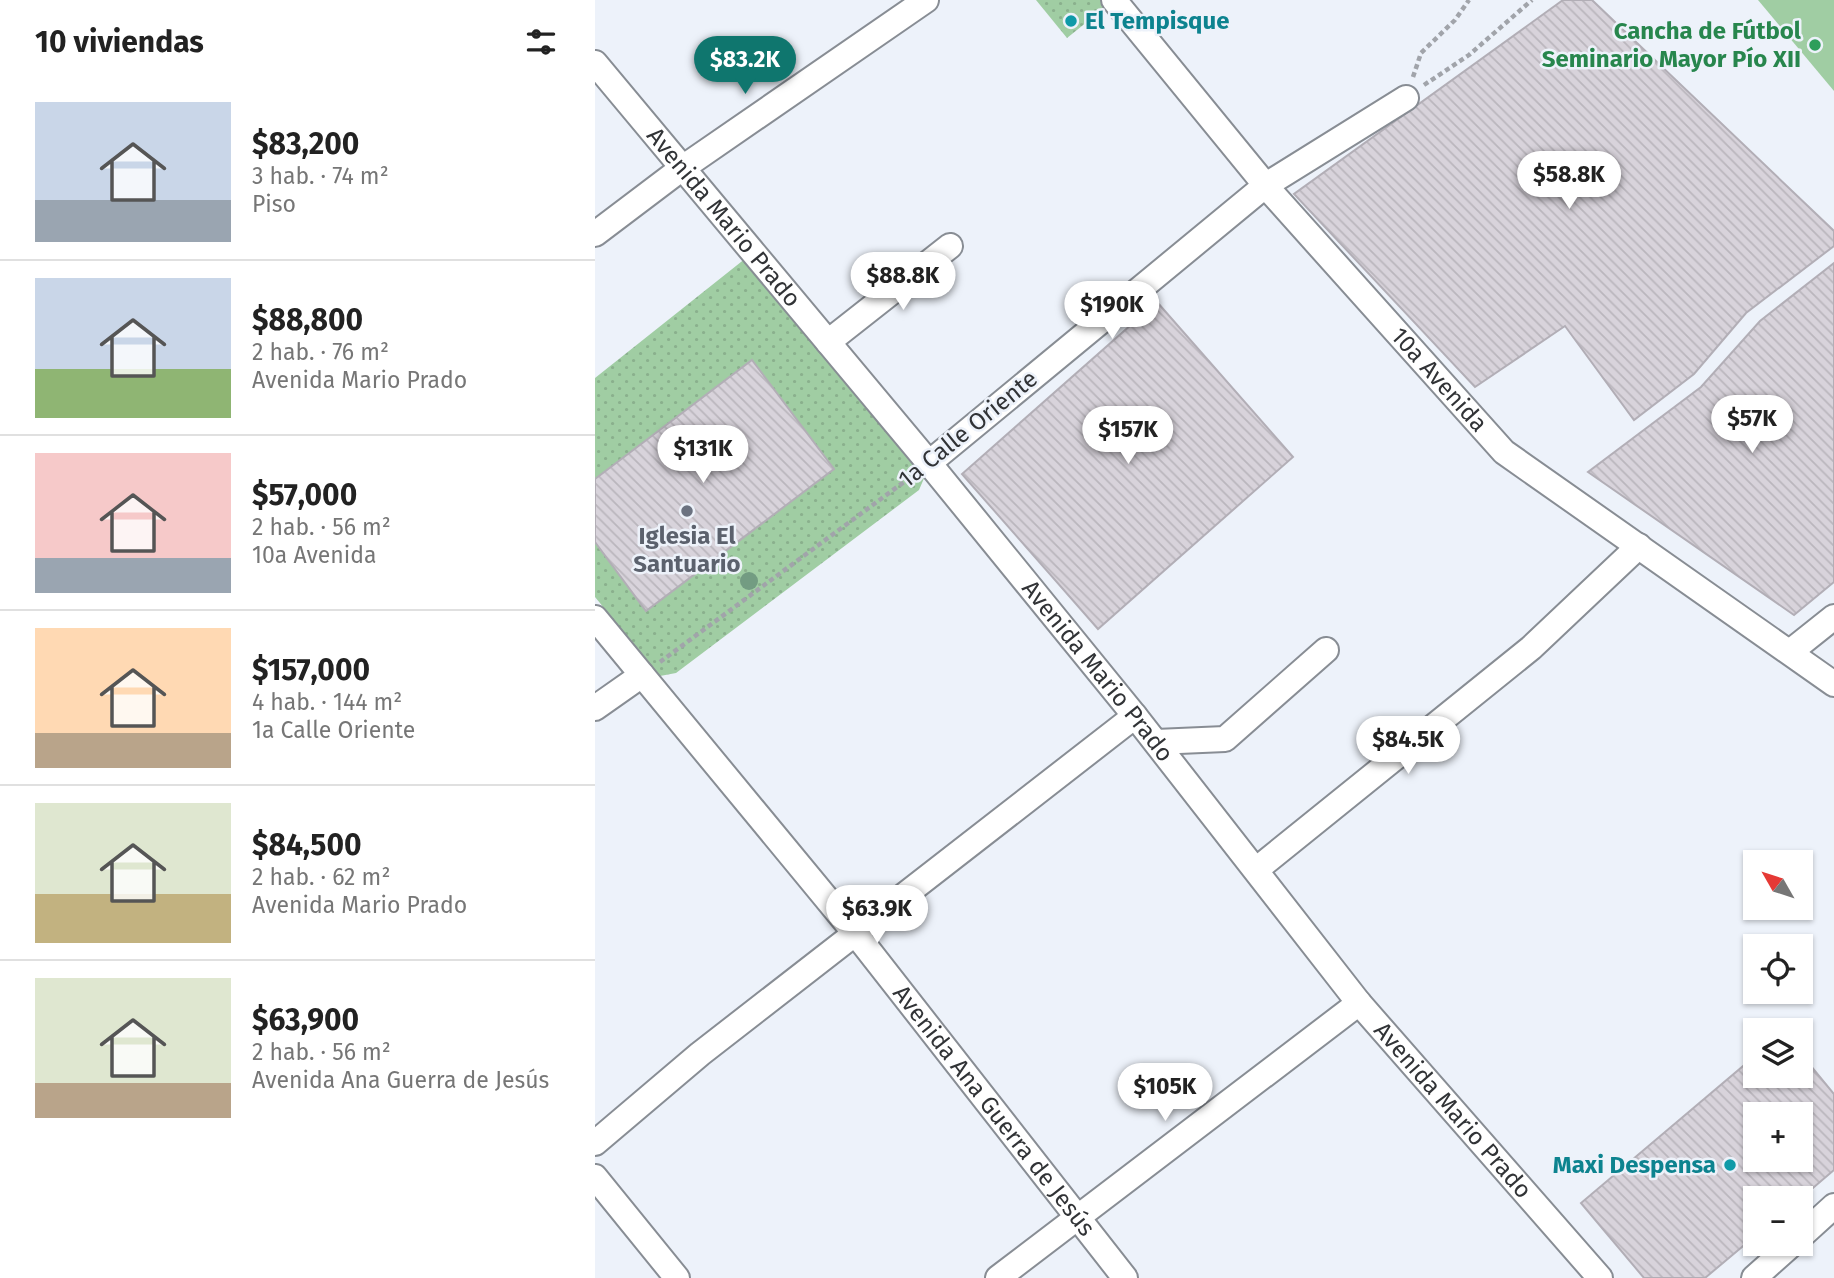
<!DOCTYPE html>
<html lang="es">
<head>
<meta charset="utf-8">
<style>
  body { margin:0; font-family:"Fira Sans",sans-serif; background:#f6f6f6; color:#222; height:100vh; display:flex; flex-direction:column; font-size:26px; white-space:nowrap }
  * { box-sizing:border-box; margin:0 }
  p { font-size:23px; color:#767676 }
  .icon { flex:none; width:38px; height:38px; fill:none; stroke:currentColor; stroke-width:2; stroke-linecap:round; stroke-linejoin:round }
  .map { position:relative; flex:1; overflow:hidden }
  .side { display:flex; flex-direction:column; background:#fff; width:595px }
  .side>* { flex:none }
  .needle { width:46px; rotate:309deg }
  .controls { position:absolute; left:1148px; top:850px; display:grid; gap:14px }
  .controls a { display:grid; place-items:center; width:70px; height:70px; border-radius:0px; background:#fff; box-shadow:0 2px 5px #0004; font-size:35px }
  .price { position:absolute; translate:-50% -60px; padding:0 16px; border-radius:24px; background:#fff; color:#222; font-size:23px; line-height:46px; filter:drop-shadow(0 2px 4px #0008) }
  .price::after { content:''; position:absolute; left:50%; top:42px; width:21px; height:16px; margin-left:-10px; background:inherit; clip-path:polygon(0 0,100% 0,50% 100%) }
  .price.active { background:#0f766e; color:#fff }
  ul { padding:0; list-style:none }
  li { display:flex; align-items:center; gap:21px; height:175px; padding:0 35px }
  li+li { border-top:2px solid #e0e0e0 }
  li span { display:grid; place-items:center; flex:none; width:196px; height:140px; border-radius:0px; color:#555 }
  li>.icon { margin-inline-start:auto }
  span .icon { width:84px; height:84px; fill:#fffc; stroke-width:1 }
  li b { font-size:30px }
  h2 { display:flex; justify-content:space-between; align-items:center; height:84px; padding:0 35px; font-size:30px }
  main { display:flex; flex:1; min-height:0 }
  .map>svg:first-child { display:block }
  .grass { fill:url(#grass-dots) }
  .garden { fill:#a0cda3 }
  .building { fill:url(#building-back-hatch); stroke:#b2aeb6; stroke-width:2; fill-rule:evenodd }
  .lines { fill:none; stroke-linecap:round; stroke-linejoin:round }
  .minor-casing { stroke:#888d94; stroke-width:28 }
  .path { stroke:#a1a4aa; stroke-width:4.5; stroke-dasharray:5 3.5; stroke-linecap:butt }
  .minor { stroke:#fff; stroke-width:24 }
  .tree { fill:#739c82 }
  .culture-dot { fill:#0f9aa8; stroke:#edf2fa; stroke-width:2.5 }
  .leisure-dot { fill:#2e9e5b; stroke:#edf2fa; stroke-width:2.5 }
  .worship-dot { fill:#6b7280; stroke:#edf2fa; stroke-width:2.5 }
  .labels { text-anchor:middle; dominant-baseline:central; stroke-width:5; stroke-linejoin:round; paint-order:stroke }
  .culture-label { font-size:24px; font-weight:bold; fill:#0d838f; stroke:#edf2fa; text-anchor:start }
  .leisure-label { font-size:24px; font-weight:bold; fill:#27864d; stroke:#edf2fa; text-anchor:end }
  .street-label { font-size:24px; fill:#313336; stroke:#edf2fa }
  .worship-label { font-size:24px; font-weight:bold; fill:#5b616d; stroke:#edf2fa }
</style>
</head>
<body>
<main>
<section class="side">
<h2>10 viviendas<svg class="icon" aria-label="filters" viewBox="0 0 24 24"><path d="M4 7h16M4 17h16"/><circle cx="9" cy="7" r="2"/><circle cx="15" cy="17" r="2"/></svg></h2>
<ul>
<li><span style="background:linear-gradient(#c9d6e8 70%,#9aa5b1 0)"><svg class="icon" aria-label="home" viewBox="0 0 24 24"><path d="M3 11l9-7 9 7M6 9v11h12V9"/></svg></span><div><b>$83,200</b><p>3 hab. · 74 m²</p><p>Piso</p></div></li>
<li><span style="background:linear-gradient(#c9d6e8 65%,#8fb573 0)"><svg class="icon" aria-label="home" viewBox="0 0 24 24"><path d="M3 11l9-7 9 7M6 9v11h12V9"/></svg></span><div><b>$88,800</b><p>2 hab. · 76 m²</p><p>Avenida Mario Prado</p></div></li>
<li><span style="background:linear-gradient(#f6c9c9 75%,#9aa5b1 0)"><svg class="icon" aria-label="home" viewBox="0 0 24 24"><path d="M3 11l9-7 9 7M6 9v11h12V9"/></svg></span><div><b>$57,000</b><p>2 hab. · 56 m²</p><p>10a Avenida</p></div></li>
<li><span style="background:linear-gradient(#ffd9b3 75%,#b9a48a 0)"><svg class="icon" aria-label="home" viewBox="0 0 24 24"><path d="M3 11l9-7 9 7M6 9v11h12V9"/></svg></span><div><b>$157,000</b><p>4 hab. · 144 m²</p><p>1a Calle Oriente</p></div></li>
<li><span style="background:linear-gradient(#dfe7d0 65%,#c2b280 0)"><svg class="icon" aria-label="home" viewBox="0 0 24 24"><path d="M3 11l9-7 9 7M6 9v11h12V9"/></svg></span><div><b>$84,500</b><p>2 hab. · 62 m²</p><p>Avenida Mario Prado</p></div></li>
<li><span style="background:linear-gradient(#dfe7d0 75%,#b9a48a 0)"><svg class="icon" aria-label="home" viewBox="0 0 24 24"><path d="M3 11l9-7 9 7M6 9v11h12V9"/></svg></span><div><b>$63,900</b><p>2 hab. · 56 m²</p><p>Avenida Ana Guerra de Jesús</p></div></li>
</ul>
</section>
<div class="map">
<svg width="1239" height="1278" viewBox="0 0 1239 1278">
  <defs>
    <pattern id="grass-dots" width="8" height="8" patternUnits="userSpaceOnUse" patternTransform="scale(1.75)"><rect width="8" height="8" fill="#a0cda3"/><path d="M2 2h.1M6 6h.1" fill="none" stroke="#8ab08d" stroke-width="1.8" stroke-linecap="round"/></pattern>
    <pattern id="building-back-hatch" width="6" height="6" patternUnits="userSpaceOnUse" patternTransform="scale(1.75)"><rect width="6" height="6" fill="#d8d3db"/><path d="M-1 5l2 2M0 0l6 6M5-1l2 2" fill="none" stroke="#bab6bd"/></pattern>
  </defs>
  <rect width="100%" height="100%" fill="#edf2fa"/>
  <g class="grass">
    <path d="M441 0H509L513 5 472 38Z"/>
    <path d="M663 175 330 476 324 490 81 673 65 676 0 597V378L151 258 322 460Z"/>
  </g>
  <path class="garden" d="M1163 0H1239V91Z"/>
  <g class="building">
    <path d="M968 0H997L1239 231V246L1151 313 1099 374 1039 420 970 326 880 387 699 194Z"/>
    <path d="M1239 263V582L1199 615 993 472 1106 387 1165 321Z"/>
    <path d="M562 302 698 457 503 629 367 474Z"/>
    <path d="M157 360 239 469 51 611 0 542V479Z"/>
    <path d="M1206 1054 1239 1094V1170L1205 1199H1160V1236L1110 1278H1049L986 1203 1160 1056V1076H1206ZM1160 1115H1206V1160H1160Z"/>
  </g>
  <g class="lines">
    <g class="minor-casing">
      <g id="minor">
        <path id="s1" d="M519 0 676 192 909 452 1239 684"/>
        <path id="s2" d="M0 63 334 463 540 716 764 1003 1005 1278"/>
        <path d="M0 234 86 169 331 0"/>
        <path d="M233 342 355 246"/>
        <path d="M334 463 671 185 811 98"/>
        <path id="s3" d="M0 618 260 933 530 1278"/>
        <path d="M1195 652 1239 617"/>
        <path d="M0 708 47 675"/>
        <path d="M561 742 630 739 731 650"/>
        <path d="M662 869 936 648 1044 546"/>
        <path d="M0 1143 105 1054 540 716"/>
        <path d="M0 1177 82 1278"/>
        <path d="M1206 1236 1239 1206"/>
        <path d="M403 1278 764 1003"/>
        <path d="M1159 1278 1197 1244"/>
      </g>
    </g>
    <g class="path">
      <path d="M818 77 826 53 860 20 874 0"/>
      <path d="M829 85 874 55 937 0"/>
      <path d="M65 662 317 476"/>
    </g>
    <use href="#minor" class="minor"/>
  </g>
  <circle class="tree" cx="154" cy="581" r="9"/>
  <g class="culture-dot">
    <circle cx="476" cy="21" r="7"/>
    <circle cx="1135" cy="1165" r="7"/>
  </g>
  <circle class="leisure-dot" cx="1220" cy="45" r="7"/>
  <circle class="worship-dot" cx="92" cy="511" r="7"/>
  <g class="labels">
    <g class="culture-label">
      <text x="490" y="21">El Tempisque</text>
      <text x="1121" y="1165" text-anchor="end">Maxi Despensa</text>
    </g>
    <g class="leisure-label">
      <text x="1206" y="31">Cancha de Fútbol<tspan x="1206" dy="28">Seminario Mayor Pío XII</tspan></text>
    </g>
    <g class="street-label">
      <text stroke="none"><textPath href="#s2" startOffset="201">Avenida Mario Prado</textPath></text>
      <text stroke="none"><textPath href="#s1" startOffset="500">10a Avenida</textPath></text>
      <text transform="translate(373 429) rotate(-39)">1a Calle Oriente</text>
      <text stroke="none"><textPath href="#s2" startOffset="789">Avenida Mario Prado</textPath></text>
      <text stroke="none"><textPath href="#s3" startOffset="634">Avenida Ana Guerra de Jesús</textPath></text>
      <text stroke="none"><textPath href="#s2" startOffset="1354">Avenida Mario Prado</textPath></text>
    </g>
    <g class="worship-label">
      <text x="92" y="536">Iglesia El<tspan x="92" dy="28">Santuario</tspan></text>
    </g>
  </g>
</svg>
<div class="controls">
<a><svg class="needle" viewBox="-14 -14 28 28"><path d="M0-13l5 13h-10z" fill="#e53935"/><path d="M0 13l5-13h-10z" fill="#767676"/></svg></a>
<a><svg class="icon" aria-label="locate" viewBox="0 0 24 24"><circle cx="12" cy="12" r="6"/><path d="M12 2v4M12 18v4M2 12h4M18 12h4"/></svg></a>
<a><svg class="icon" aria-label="layers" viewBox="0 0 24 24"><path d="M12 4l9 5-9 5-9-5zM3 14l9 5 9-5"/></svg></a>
<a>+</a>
<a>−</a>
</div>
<b class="price active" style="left:150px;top:96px">$83.2K</b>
<b class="price" style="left:974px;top:211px">$58.8K</b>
<b class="price" style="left:308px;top:312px">$88.8K</b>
<b class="price" style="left:517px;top:341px">$190K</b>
<b class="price" style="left:1157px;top:455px">$57K</b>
<b class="price" style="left:533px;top:466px">$157K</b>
<b class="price" style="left:108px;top:485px">$131K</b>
<b class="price" style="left:813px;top:776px">$84.5K</b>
<b class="price" style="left:282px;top:945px">$63.9K</b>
<b class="price" style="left:570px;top:1123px">$105K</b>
</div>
</main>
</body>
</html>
